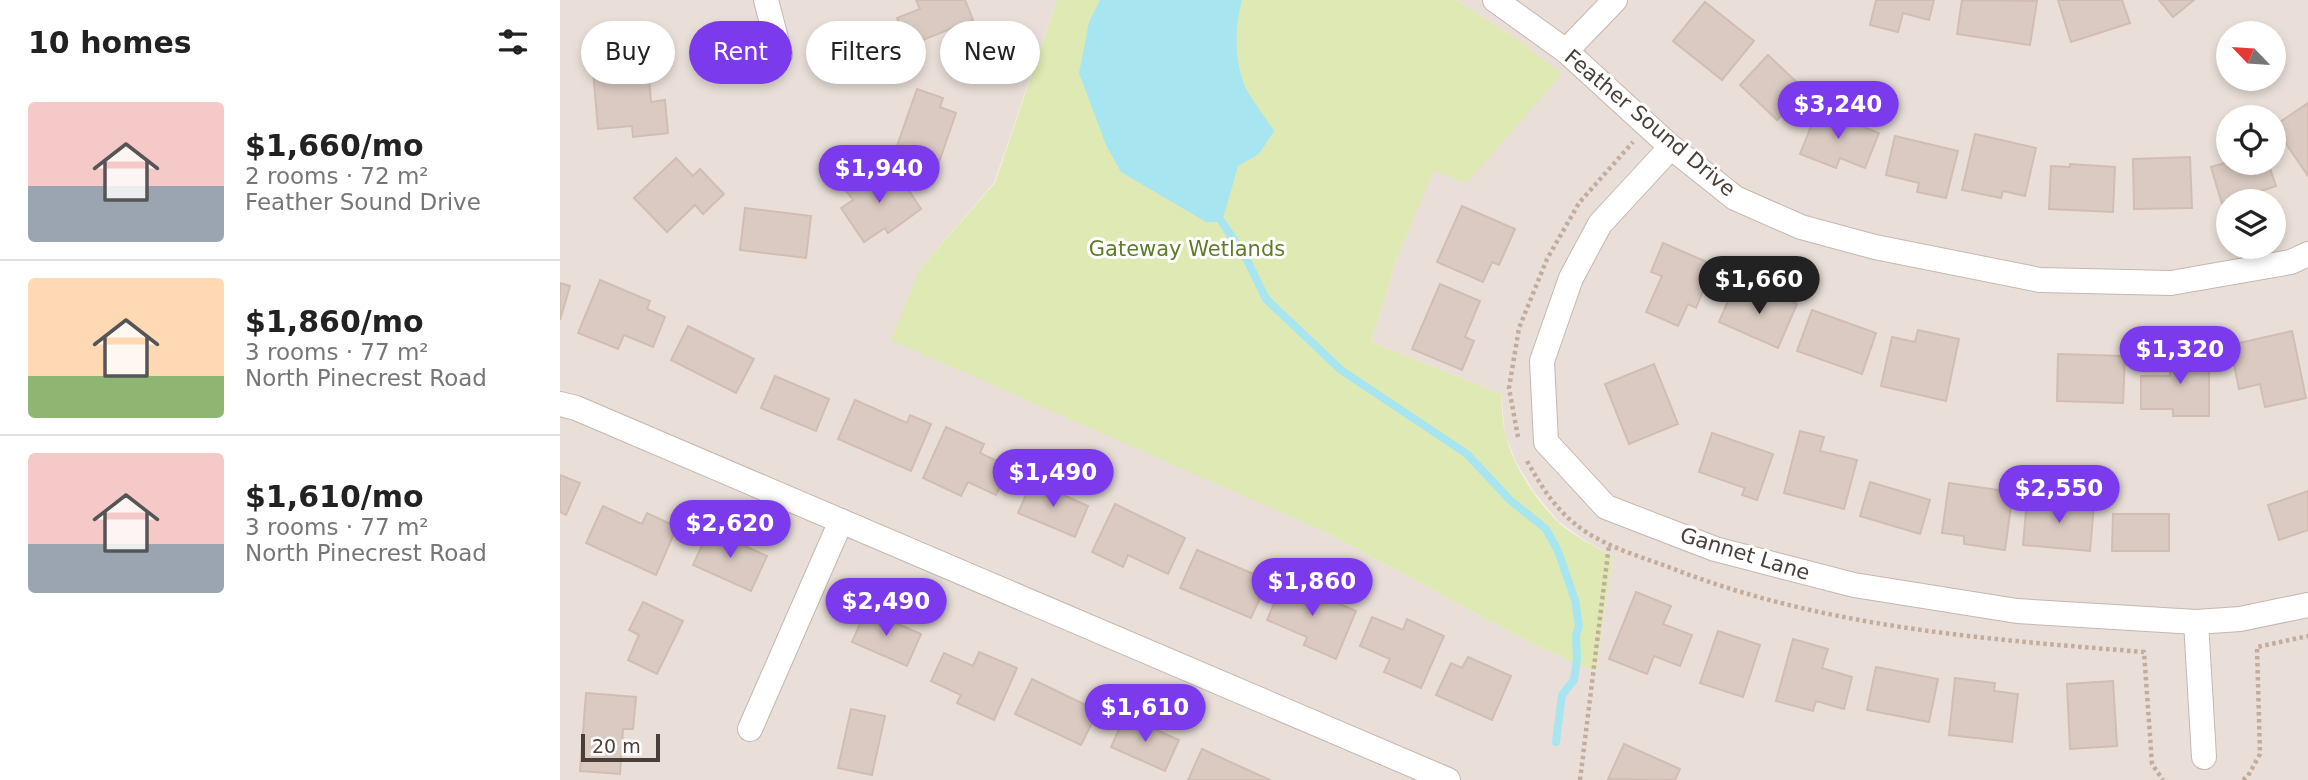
<!DOCTYPE html>
<html lang="en">
<head>
<meta charset="utf-8">
<style>
  body { margin:0; font-family:"DejaVu Sans",sans-serif; background:#f2f2f2; color:#222; height:100vh; display:flex; flex-direction:column; font-size:26px; white-space:nowrap }
  * { box-sizing:border-box; margin:0 }
  p { font-size:23px; color:#767676 }
  .icon { flex:none; width:38px; height:38px; fill:none; stroke:currentColor; stroke-width:2; stroke-linecap:round; stroke-linejoin:round }
  .map { position:relative; flex:1; overflow:hidden }
  .side { display:flex; flex-direction:column; background:#fff; width:560px }
  .side>* { flex:none }
  .guide { position:absolute; left:21px; top:21px; width:665px; height:63px; display:flex; gap:14px }
  .needle { width:46px; rotate:295deg }
  .controls { position:absolute; left:1656px; top:21px; display:grid; gap:14px }
  .controls a { display:grid; place-items:center; width:70px; height:70px; border-radius:50%; background:#fff; box-shadow:0 4px 10px #0003; font-size:35px }
  .scale { position:absolute; left:21px; bottom:18px; width:79px; box-sizing:border-box; padding-left:7px; border:4px solid #493e38; border-top:0; font-size:19px; line-height:24px; white-space:nowrap; color:#493e38; -webkit-text-stroke:5px #fff; paint-order:stroke }
  .price { position:absolute; translate:-50% -60px; padding:0 16px; border-radius:24px; background:#7c3aed; color:#fff; font-size:23px; line-height:46px; filter:drop-shadow(0 2px 4px #0008) }
  .price::after { content:''; position:absolute; left:50%; top:42px; width:21px; height:16px; margin-left:-10px; background:inherit; clip-path:polygon(0 0,100% 0,50% 100%) }
  .price.on { background:#222; color:#fff }
  ul { padding:0; list-style:none }
  li { display:flex; align-items:center; gap:21px; height:175px; padding:0 28px }
  li+li { border-top:2px solid #e0e0e0 }
  li span { display:grid; place-items:center; flex:none; width:196px; height:140px; border-radius:7px; color:#555 }
  li>.icon { margin-inline-start:auto }
  span .icon { width:84px; height:84px; fill:#fffc; stroke-width:1 }
  li b { font-size:30px }
  h2 { display:flex; justify-content:space-between; align-items:center; height:84px; padding:0 28px; font-size:30px }
  .pill { padding:0 24px; border-radius:32px; background:#fff; box-shadow:0 4px 10px #0003; font-size:24px; line-height:63px }
  .pill.on { background:#7c3aed; color:#fff }
  main { display:flex; flex:1; min-height:0 }
  .map>svg:first-child { display:block }
  .residential { fill:#e9dfd8; fill-rule:evenodd }
  .green { fill:#dfe9b3 }
  .water { fill:#a7e6f1 }
  .lines { fill:none; stroke-linecap:round; stroke-linejoin:round }
  .stream { stroke:#a7e6f1; stroke-width:8 }
  .building { fill:#dacac2; stroke:#d2bdb2; stroke-width:2 }
  .street-casing { stroke:#c4b7af; stroke-width:26 }
  .path { stroke:#c3ac9d; stroke-width:4.5; stroke-dasharray:3.5 3.5; stroke-linecap:butt }
  .street { stroke:#fff; stroke-width:24 }
  .labels { text-anchor:middle; dominant-baseline:central; stroke-width:6; stroke-linejoin:round; paint-order:stroke }
  .street-label { font-size:21px; fill:#493e38; stroke:#fff }
  .park-label { font-size:21px; fill:#5e7c2a; stroke:#fff }
</style>
</head>
<body>
<main>
<section class="side">
<h2>10 homes<svg class="icon" aria-label="filters" viewBox="0 0 24 24"><path d="M4 7h16M4 17h16"/><circle cx="9" cy="7" r="2"/><circle cx="15" cy="17" r="2"/></svg></h2>
<ul>
<li><span style="background:linear-gradient(#f6c9c9 60%,#9aa5b1 0)"><svg class="icon" aria-label="home" viewBox="0 0 24 24"><path d="M3 11l9-7 9 7M6 9v11h12V9"/></svg></span><div><b>$1,660/mo</b><p>2 rooms · 72 m²</p><p>Feather Sound Drive</p></div></li>
<li><span style="background:linear-gradient(#ffd9b3 70%,#8fb573 0)"><svg class="icon" aria-label="home" viewBox="0 0 24 24"><path d="M3 11l9-7 9 7M6 9v11h12V9"/></svg></span><div><b>$1,860/mo</b><p>3 rooms · 77 m²</p><p>North Pinecrest Road</p></div></li>
<li><span style="background:linear-gradient(#f6c9c9 65%,#9aa5b1 0)"><svg class="icon" aria-label="home" viewBox="0 0 24 24"><path d="M3 11l9-7 9 7M6 9v11h12V9"/></svg></span><div><b>$1,610/mo</b><p>3 rooms · 77 m²</p><p>North Pinecrest Road</p></div></li>
</ul>
</section>
<div class="map">
<svg width="1748" height="780" viewBox="0 0 1748 780">
  <rect width="100%" height="100%" fill="#f5efea"/>
  <path class="residential" d="M0 0H497L434 183 360 269 766 532 973 644 1036 672 1053 556 1024 540 998 521 974 492 956 462 945 434 941 394 811 342 837 258 874 170 1001 74 960 41 896 0H1748V780H0ZM1668 33H1713V79H1668ZM1668 117H1713V163H1668ZM1668 201H1713V247H1668Z"/>
  <path class="green" d="M497 0H896L960 41 1002 74 907 183 874 171 837 258 811 342 941 394C942 406 942 420 945 432 951 463 975 499 997 521 1013 536 1034 546 1053 556L1036 672 973 644 766 532 331 340 360 269 435 183Z"/>
  <path class="water" d="M540 0H682C675 26 674 55 683 81 687 95 706 117 714 131L699 154 678 166 662 222H646L561 172 546 145 519 73 529 22Z"/>
  <g class="lines">
    <path class="stream" d="M662 222 687 260 706 299 781 370 907 454 950 500 986 529 998 551 1015 600 1019 626 1016 635 1017 658 1014 680 1002 695 996 742"/>
  </g>
  <g class="building">
    <path d="M356 0H405L413 20 348 46 337 18 360 9Z"/>
    <path d="M1316 0H1374L1369 20 1343 13 1338 32 1310 25Z"/>
    <path d="M1402 0 1477 1 1470 45 1397 34Z"/>
    <path d="M1498 0H1562L1570 23 1511 42Z"/>
    <path d="M1599 0H1634L1613 17Z"/>
    <path d="M1145 2 1194 41 1162 80 1113 41Z"/>
    <path d="M1208 55 1245 90 1217 120 1180 85Z"/>
    <path d="M88 65 91 102 105 100 108 133 73 137 72 126 38 129 33 70Z"/>
    <path d="M357 89 383 98 380 107 396 113 378 165 336 149Z"/>
    <path d="M1748 103V176L1714 126Z"/>
    <path d="M1258 109 1319 133 1305 168 1280 158 1276 168 1240 154Z"/>
    <path d="M1415 134 1476 148 1465 196 1443 191 1441 198 1402 190Z"/>
    <path d="M1335 136 1398 151 1386 198 1357 192 1359 183 1326 175Z"/>
    <path d="M1630 157 1632 208 1574 209 1573 159Z"/>
    <path d="M116 158 133 176 140 169 164 194 143 214 135 205 107 232 74 198Z"/>
    <path d="M1668 162 1708 163 1716 186 1662 204 1651 167Z"/>
    <path d="M1510 164 1555 167 1553 212 1489 209 1491 166 1510 167Z"/>
    <path d="M335 169 361 209 328 233 325 228 304 242 281 208 293 200 283 187 300 176 308 187Z"/>
    <path d="M902 206 955 229 939 265 932 262 923 282 877 262Z"/>
    <path d="M185 208 251 216 246 258 180 250Z"/>
    <path d="M1103 243 1154 265 1136 308 1128 304 1118 326 1086 312 1102 276 1091 272Z"/>
    <path d="M40 280 90 301 87 309 105 317 93 347 64 335 58 349 18 333Z"/>
    <path d="M0 283 10 286 0 320Z"/>
    <path d="M880 284 920 301 905 337 914 341 902 370 852 349Z"/>
    <path d="M1199 288 1237 304 1218 348 1159 322 1173 289 1195 298Z"/>
    <path d="M1252 310 1316 333 1302 374 1237 351Z"/>
    <path d="M128 326 194 359 176 393 111 360Z"/>
    <path d="M1358 330 1399 339 1386 401 1321 386 1332 337 1355 342Z"/>
    <path d="M1732 331 1746 398 1705 407 1700 384 1679 389 1670 345Z"/>
    <path d="M1610 352H1649V416H1613V409H1581V376H1610Z"/>
    <path d="M1498 354 1565 356 1563 403 1497 401Z"/>
    <path d="M1094 364 1118 424 1069 444 1045 384Z"/>
    <path d="M215 376 269 399 256 431 201 408Z"/>
    <path d="M295 400 347 423 350 415 371 424 351 471 278 439Z"/>
    <path d="M386 427 424 444 420 453 450 467 436 495 408 482 401 496 363 478Z"/>
    <path d="M1240 431 1264 437 1260 451 1297 460 1284 509 1224 493Z"/>
    <path d="M1152 433 1213 454 1197 500 1182 495 1185 488 1139 472Z"/>
    <path d="M0 475 20 483 6 515 0 512Z"/>
    <path d="M472 481 528 506 515 537 458 513Z"/>
    <path d="M1310 482 1370 500 1360 534 1300 516Z"/>
    <path d="M1389 483 1453 492 1445 550 1404 544V536L1382 533Z"/>
    <path d="M1748 491V530L1719 540 1708 505Z"/>
    <path d="M1467 500 1534 505 1530 551 1463 545Z"/>
    <path d="M555 504 625 538 608 574 568 555 563 567 532 552Z"/>
    <path d="M43 506 82 524 87 513 117 527 96 575 26 543Z"/>
    <path d="M1553 514H1609V551H1552Z"/>
    <path d="M149 530 207 556 191 591 133 565Z"/>
    <path d="M637 550 708 580 691 618 620 588Z"/>
    <path d="M724 580 796 611 776 659 744 645 747 637 707 620Z"/>
    <path d="M1076 592 1111 606 1103 624 1132 635 1120 666 1094 656 1087 674 1049 659Z"/>
    <path d="M83 602 123 621 97 674 68 660 79 635 69 630Z"/>
    <path d="M306 610 361 634 347 666 292 642Z"/>
    <path d="M812 617 843 630 847 619 884 636 861 688 824 672 830 659 800 646Z"/>
    <path d="M1158 631 1200 645 1183 697 1140 683Z"/>
    <path d="M1233 639 1268 649 1262 668 1292 677 1284 709 1256 701 1253 711 1216 701Z"/>
    <path d="M419 652 457 668 434 720 397 703 401 695 371 681 384 653 413 666Z"/>
    <path d="M908 657 951 676 932 720 876 695 891 663 902 668Z"/>
    <path d="M1316 667 1378 679 1369 722 1307 710Z"/>
    <path d="M1395 678 1435 683 1434 691 1458 694 1452 742 1389 735Z"/>
    <path d="M472 679 538 711 521 745 455 714Z"/>
    <path d="M1553 681 1557 746 1510 749 1507 684Z"/>
    <path d="M26 693 76 697 73 729H63L60 774 20 771Z"/>
    <path d="M291 709 325 716 312 775 278 768Z"/>
    <path d="M565 716 619 740 605 771 551 747Z"/>
    <path d="M1064 744 1120 769 1115 780 1048 779Z"/>
    <path d="M642 749 710 780H628Z"/>
  </g>
  <g class="lines">
    <g class="street-casing">
      <g id="street">
        <path d="M206 0 220 54"/>
        <path d="M935 0 1006 51 1111 147 1175 198 1241 227 1315 247 1480 280 1611 283 1731 262 1748 254"/>
        <path d="M1006 51 1055 0"/>
        <path d="M1111 147 1040 224 1011 278 982 361 986 442 1046 507 1155 549 1294 585 1457 611 1636 622 1680 619 1748 605"/>
        <path d="M0 404 16 408 888 780"/>
        <path d="M1636 622 1644 757"/>
        <path d="M190 729 281 521"/>
      </g>
    </g>
    <g class="path">
      <path d="M958 437 949 388 959 328 987 259 1019 203 1073 142"/>
      <path d="M967 461C983 489 996 511 1023 530 1048 547 1078 556 1106 566 1259 627 1421 639 1584 652L1592 764 1603 780"/>
      <path d="M1020 780 1049 545"/>
      <path d="M1683 780 1688 776 1700 754 1697 647 1748 636"/>
    </g>
    <use href="#street" class="street"/>
  </g>
  <g class="labels">
    <g class="street-label">
      <text transform="translate(1090 123) rotate(40)">Feather Sound Drive</text>
      <text transform="translate(1185 554) rotate(17)">Gannet Lane</text>
    </g>
    <g class="park-label">
      <text x="627" y="249">Gateway Wetlands</text>
    </g>
  </g>
</svg>
<div class="controls">
<a><svg class="needle" viewBox="-14 -14 28 28"><path d="M0-13l5 13h-10z" fill="#e53935"/><path d="M0 13l5-13h-10z" fill="#767676"/></svg></a>
<a><svg class="icon" aria-label="locate" viewBox="0 0 24 24"><circle cx="12" cy="12" r="6"/><path d="M12 2v4M12 18v4M2 12h4M18 12h4"/></svg></a>
<a><svg class="icon" aria-label="layers" viewBox="0 0 24 24"><path d="M12 4l9 5-9 5-9-5zM3 14l9 5 9-5"/></svg></a>
</div>
<div class="scale">20 m</div>
<b class="price" style="left:1278px;top:141px">$3,240</b>
<b class="price" style="left:319px;top:205px">$1,940</b>
<b class="price on" style="left:1199px;top:316px">$1,660</b>
<b class="price" style="left:1620px;top:386px">$1,320</b>
<b class="price" style="left:493px;top:509px">$1,490</b>
<b class="price" style="left:1499px;top:525px">$2,550</b>
<b class="price" style="left:170px;top:560px">$2,620</b>
<b class="price" style="left:752px;top:618px">$1,860</b>
<b class="price" style="left:326px;top:638px">$2,490</b>
<b class="price" style="left:585px;top:744px">$1,610</b>
<div class="guide">
<a class="pill">Buy</a>
<a class="pill on">Rent</a>
<a class="pill">Filters</a>
<a class="pill">New</a>
</div>
</div>
</main>
</body>
</html>
